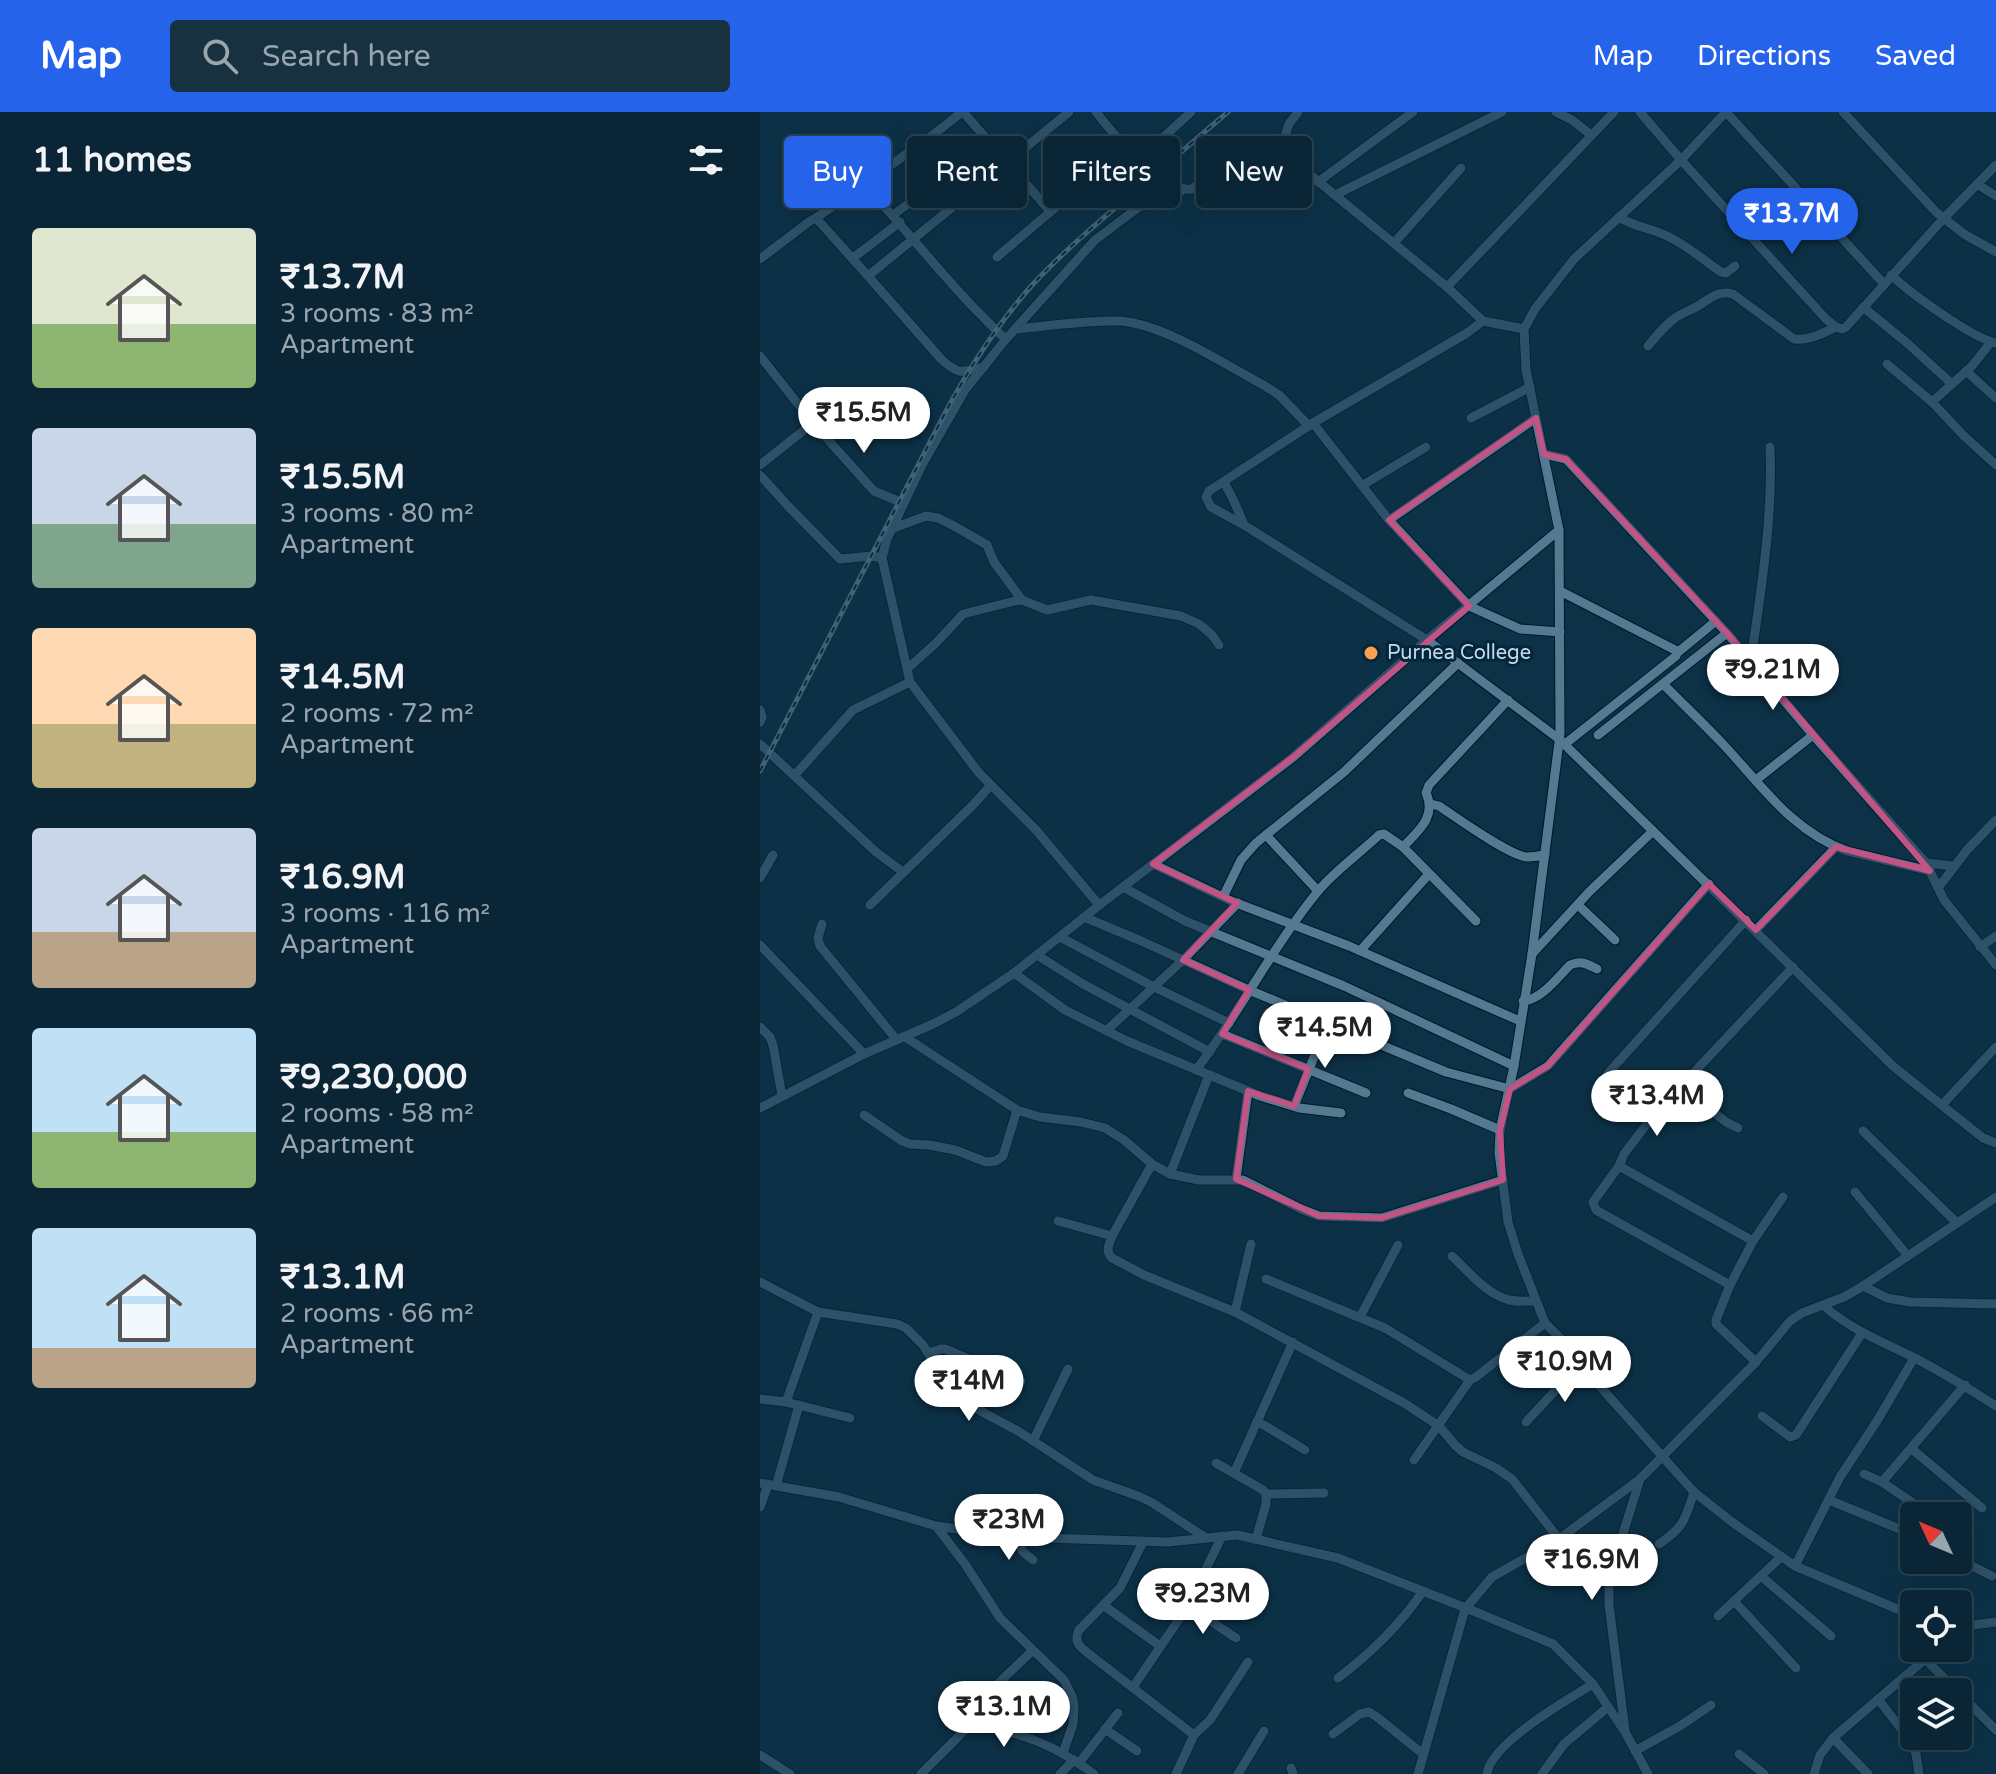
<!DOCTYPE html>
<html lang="en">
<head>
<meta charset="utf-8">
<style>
  body { margin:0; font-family:"Varela Round",sans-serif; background:#183141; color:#f1f3f6; height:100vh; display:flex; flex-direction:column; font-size:30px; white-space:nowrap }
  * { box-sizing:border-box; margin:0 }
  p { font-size:26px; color:#99a5ad }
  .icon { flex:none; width:44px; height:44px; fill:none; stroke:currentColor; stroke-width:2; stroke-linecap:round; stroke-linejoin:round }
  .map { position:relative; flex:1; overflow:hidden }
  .side { display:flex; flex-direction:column; background:#0a2535; width:760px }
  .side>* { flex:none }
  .hud { position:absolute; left:24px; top:24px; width:760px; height:72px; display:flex; gap:16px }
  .needle { width:52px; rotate:314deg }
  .controls { position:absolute; left:1140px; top:1390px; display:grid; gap:16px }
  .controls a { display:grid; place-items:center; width:72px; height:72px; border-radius:8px; background:#0a2535; box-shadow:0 8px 32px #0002,0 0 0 2px #2a4250; font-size:40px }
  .price { position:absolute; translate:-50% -68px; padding:0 18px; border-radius:28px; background:#fff; color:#222; font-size:26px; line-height:52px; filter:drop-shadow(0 2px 4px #0008) }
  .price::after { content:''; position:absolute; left:50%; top:48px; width:24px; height:18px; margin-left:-12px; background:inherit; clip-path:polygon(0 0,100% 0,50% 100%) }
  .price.active { background:#2563eb; color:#fff }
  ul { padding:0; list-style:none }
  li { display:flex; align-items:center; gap:24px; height:200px; padding:0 32px }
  li span { display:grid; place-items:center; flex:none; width:224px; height:160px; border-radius:8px; color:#555 }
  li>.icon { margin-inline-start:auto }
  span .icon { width:96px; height:96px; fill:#fffc; stroke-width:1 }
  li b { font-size:34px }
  h2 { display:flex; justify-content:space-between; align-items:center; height:96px; padding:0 32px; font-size:34px }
  .pill { padding:0 28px; border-radius:8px; background:#0a2535; box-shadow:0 8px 32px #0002,0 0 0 2px #2a4250; font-size:28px; line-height:72px }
  .pill.active { background:#2563eb; color:#fff }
  header { display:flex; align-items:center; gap:48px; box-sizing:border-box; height:112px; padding:0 40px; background:#2563eb; color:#fff }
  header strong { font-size:38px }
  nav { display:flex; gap:44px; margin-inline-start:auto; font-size:28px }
  .search { width:560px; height:72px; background:#183141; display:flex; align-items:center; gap:20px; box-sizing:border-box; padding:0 28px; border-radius:8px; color:#99a5ad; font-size:30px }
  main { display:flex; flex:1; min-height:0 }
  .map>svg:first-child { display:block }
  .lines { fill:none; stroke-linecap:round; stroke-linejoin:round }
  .minor-casing { stroke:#001828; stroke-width:11 }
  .minor { stroke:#547991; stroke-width:9 }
  .rail-casing { stroke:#819bab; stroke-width:5 }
  .rail { stroke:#02273c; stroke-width:2; stroke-dasharray:6; stroke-linecap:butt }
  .marked { fill:none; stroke:#c35285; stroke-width:6; stroke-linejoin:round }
  .poi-dot { fill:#fb9e50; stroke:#02273c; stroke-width:3 }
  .labels { text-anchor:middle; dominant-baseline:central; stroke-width:6; stroke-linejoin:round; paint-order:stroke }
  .poi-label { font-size:20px; fill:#c6dae7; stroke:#02273c; text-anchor:start }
</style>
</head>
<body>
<header>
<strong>Map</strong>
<div class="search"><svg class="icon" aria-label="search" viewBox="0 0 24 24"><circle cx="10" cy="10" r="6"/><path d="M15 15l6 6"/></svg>Search here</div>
<nav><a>Map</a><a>Directions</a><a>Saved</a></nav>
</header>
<main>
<section class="side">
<h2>11 homes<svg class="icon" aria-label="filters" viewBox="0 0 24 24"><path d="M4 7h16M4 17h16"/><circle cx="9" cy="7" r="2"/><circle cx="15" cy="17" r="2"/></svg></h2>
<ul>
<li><span style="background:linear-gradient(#dfe7d0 60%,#8fb573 0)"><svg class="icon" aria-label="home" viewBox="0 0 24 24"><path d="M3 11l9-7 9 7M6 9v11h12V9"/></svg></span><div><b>₹13.7M</b><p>3 rooms · 83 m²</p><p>Apartment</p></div></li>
<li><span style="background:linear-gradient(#c9d6e8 60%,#7fa58c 0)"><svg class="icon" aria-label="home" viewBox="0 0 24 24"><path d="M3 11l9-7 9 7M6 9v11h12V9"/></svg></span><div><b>₹15.5M</b><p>3 rooms · 80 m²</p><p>Apartment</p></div></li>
<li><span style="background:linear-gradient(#ffd9b3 60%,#c2b280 0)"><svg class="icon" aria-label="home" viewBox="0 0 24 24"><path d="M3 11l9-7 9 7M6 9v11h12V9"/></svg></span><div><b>₹14.5M</b><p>2 rooms · 72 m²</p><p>Apartment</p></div></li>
<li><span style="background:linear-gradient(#c9d6e8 65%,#b9a48a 0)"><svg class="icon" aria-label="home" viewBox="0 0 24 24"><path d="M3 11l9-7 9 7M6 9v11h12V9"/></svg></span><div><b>₹16.9M</b><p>3 rooms · 116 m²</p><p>Apartment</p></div></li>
<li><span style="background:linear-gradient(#bfe0f5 65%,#8fb573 0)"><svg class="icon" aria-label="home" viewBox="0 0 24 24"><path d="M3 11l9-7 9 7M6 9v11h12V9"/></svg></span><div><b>₹9,230,000</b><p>2 rooms · 58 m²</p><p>Apartment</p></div></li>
<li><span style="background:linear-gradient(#bfe0f5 75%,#b9a48a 0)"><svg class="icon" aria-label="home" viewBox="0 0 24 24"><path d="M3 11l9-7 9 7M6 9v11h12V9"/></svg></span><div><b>₹13.1M</b><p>2 rooms · 66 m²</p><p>Apartment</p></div></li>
</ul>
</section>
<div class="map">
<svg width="1236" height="1662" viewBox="0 0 1236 1662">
  <rect width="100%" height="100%" fill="#0d3147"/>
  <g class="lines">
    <g class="minor-casing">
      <g id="minor">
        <path d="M203 0 290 99"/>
        <path d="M336 0C346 12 357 28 370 38 375 43 381 42 386 47 402 61 407 79 431 77L501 33C514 29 522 37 531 47L687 175 723 209 764 217"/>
        <path d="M796 0 812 8 831 23"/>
        <path d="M880 0 921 48 1066 207 1076 215 1082 217 1086 215 1184 106 1236 53"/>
        <path d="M966 0 921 48 814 147 775 197 764 217 766 258 799 418 800 622 772 842 754 954 740 1018 739 1041 748 1110 758 1142 785 1211 803 1229 820 1252 934 1380 972 1410 1035 1454 1154 1504"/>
        <path d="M966 0 1124 172"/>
        <path d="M1083 0 1176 100 1204 122 1236 140"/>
        <path d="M521 36 529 12 538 0"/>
        <path d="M383 44 431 0"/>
        <path d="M558 70 653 0"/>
        <path d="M104 72C142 113 176 156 214 196 225 206 234 218 246 227"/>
        <path d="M1217 72 1236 84"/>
        <path d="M575 83 742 0"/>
        <path d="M133 103 230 31"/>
        <path d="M859 105C874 115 891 116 907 124 927 133 943 148 961 160L966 161 975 154"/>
        <path d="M56 106 169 26 202 0"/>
        <path d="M634 131 701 56"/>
        <path d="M237 145 366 36"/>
        <path d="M93 146 140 110"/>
        <path d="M0 147 50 109 56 106 108 164 309 0"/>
        <path d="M1131 163C1150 181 1212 226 1236 231"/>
        <path d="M108 164 181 247C200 264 201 260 224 255"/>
        <path d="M687 175 854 0"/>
        <path d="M1103 195 1147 231 1192 272"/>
        <path d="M723 209 707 221 553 311 449 379 446 385 451 395 484 413 667 528 799 627 1134 955 1223 1026 1236 1031"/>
        <path d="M255 217C289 214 325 208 360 209 404 212 466 253 505 274L519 283 549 314"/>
        <path d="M888 234C896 224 904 214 915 206 922 201 931 198 938 194 951 186 958 178 973 182L1034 227C1049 229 1063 221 1076 215"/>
        <path d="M0 244 53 311 0 353"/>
        <path d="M1127 252 1172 290 1204 324 1236 353"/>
        <path d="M1206 259 1236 286"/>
        <path d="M1172 290 1212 254 1231 230"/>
        <path d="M711 306 770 275"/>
        <path d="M53 311 114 379 143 391"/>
        <path d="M553 311 629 408 709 494 760 517 800 520"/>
        <path d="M784 342 806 347 967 521 1053 623 1166 751 1184 788 1236 853"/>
        <path d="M0 363 28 394 80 447 112 444 122 446"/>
        <path d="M464 370 474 389 484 413"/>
        <path d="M603 373 666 335"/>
        <path d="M629 408 776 306"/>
        <path d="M131 417 166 404 178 406 194 414 227 433 234 450 262 488"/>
        <path d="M800 479 917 539 916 544 805 632"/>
        <path d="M917 541 956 509"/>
        <path d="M991 548C1001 478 1013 406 1010 335"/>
        <path d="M147 557 176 531 203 502 255 489 262 488 287 498 331 488 421 504 439 512 452 523 459 533"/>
        <path d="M903 572C922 591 942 610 961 630 999 670 1032 720 1087 739L1170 759"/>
        <path d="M0 598 2 605 0 610"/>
        <path d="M838 623 967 521"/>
        <path d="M0 632 116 740 143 760"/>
        <path d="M35 663 93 598 150 570"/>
        <path d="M996 668 1053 623"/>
        <path d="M671 692 679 694C697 706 747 742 766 745 772 745 779 744 785 743"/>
        <path d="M506 723 558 779"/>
        <path d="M643 735C658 719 677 705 666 681L669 673 748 588"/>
        <path d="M1166 751 1194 754"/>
        <path d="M393 752 471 789 589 834 760 909"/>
        <path d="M0 766 13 743"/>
        <path d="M363 775 425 809 584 874 754 954"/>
        <path d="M1178 776 1207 738 1236 708"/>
        <path d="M463 785 481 748 496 731 584 660 698 551"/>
        <path d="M110 793 213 693 231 673"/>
        <path d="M339 793 276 718 219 661 150 570 122 446 127 427 162 353 205 278 246 227 335 128 379 95 414 86 422 78"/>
        <path d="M818 793 855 828"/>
        <path d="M324 805 379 828 489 878 686 960 750 977 788 954 949 772"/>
        <path d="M62 812 58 826 60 834 136 927"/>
        <path d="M996 818 1076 735"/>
        <path d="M300 825 394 875 469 911"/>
        <path d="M0 833 104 942"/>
        <path d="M1220 835 1236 824"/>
        <path d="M600 839 669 762"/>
        <path d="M772 842 829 780 893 719"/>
        <path d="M277 843 323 872 450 940"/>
        <path d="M254 861 305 898 367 929 500 984 539 996 581 1001"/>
        <path d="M763 889C781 888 798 865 810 853 821 848 827 852 837 857"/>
        <path d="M0 915 10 925 13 933 22 984"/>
        <path d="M346 919 423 848 478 791"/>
        <path d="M462 922 606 981"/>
        <path d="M145 925 257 998 280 1005 321 1010 345 1016 364 1028 392 1052 410 1062 439 1068H483L541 1097 559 1104 622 1106 743 1068"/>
        <path d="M436 958C480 900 513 834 559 778 576 758 600 741 619 723L624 722 643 735 716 809"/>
        <path d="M922 975 966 1010 978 1016"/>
        <path d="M838 977 850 959 986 808"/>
        <path d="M648 981 691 997 740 1018"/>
        <path d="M1182 993 1236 935"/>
        <path d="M534 994 568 911"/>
        <path d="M0 996 104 942 173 912 196 900 254 861 342 791 532 646 667 528 799 418"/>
        <path d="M104 1003 142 1029 150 1032 169 1033 195 1038 226 1050 236 1049 243 1044 257 998"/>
        <path d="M1103 1019 1197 1111"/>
        <path d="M859 1054 993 1129"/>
        <path d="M410 1062 449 963"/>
        <path d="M476 1067 488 979"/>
        <path d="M1095 1080 1148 1144"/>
        <path d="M298 1109 352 1124C349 1133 345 1139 352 1146L384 1163 475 1200 644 1291 679 1314 695 1333 703 1340 736 1356 752 1367 799 1427"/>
        <path d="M352 1124 392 1052"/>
        <path d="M692 1144C709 1160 726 1182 749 1188 758 1190 768 1189 776 1189"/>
        <path d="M506 1167 625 1216 710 1268"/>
        <path d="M0 1170 58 1200 137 1212 146 1216 163 1233 179 1259 217 1297 258 1319 333 1368 378 1384 391 1390 446 1426"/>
        <path d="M970 1173 836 1098 833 1090 859 1054 864 1042 893 1004 1033 855"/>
        <path d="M1103 1174 1127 1186 1150 1190 1236 1192"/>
        <path d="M1064 1194C1091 1218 1123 1230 1155 1246 1183 1261 1210 1277 1236 1294"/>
        <path d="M475 1200 491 1132"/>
        <path d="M600 1205 638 1133"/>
        <path d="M168 1241 181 1237H185L261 1269"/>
        <path d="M996 1250 956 1212V1208L970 1173 993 1129 1023 1085"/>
        <path d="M0 1287 26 1290 90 1306"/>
        <path d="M26 1290 58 1200"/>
        <path d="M1002 1304 1030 1325 1036 1323 1102 1221"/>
        <path d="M497 1309 545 1338"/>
        <path d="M766 1310 820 1252"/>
        <path d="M273 1329 308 1257"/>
        <path d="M1152 1337 1222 1396"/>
        <path d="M654 1348 710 1268 716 1265 785 1211"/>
        <path d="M456 1351 503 1378 506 1382V1392L496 1427"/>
        <path d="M474 1361 533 1230"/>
        <path d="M1104 1362 1122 1370 1172 1404"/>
        <path d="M1122 1370 1205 1273"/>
        <path d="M0 1371 79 1385 176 1414 254 1425 408 1430 477 1423 578 1446 706 1496 793 1532 833 1572 865 1620 888 1662"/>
        <path d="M16 1374 39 1293"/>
        <path d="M506 1382 564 1381"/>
        <path d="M1069 1388 1154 1423"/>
        <path d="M0 1395 8 1373"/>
        <path d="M176 1414 205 1452 240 1506 304 1568 312 1584 314 1594 313 1612 303 1641"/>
        <path d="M260 1425 262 1439 273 1448"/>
        <path d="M383 1430 360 1476 319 1518C313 1530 320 1535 329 1542L434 1623"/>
        <path d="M899 1432C924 1415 925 1408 934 1380"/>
        <path d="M1198 1447 1232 1464"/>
        <path d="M1035 1454 1080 1365 1117 1309 1154 1246"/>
        <path d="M1001 1464 1071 1524"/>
        <path d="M974 1489 1036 1556"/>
        <path d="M343 1493 400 1534"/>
        <path d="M428 1494 476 1526"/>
        <path d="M958 1504 1021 1445"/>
        <path d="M1198 1515 1236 1510"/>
        <path d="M1165 1547 1236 1618"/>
        <path d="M578 1566C611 1541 640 1513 663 1479"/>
        <path d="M373 1575 428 1494 462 1424"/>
        <path d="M1118 1587 1152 1631 1156 1642 1159 1662"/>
        <path d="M208 1615 206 1607V1602L272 1539"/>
        <path d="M345 1617 377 1639"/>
        <path d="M865 1618 849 1493V1467L880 1367"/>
        <path d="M573 1622 600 1602 609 1600 617 1605 663 1642"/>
        <path d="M1073 1626 1108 1662"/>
        <path d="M875 1639 920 1614 951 1593"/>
        <path d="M979 1642 1004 1662"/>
        <path d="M0 1643 30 1662"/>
        <path d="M319 1651 358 1601"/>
        <path d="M531 1656 533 1662"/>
        <path d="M161 1662 208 1615C254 1615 298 1635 334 1662"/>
        <path d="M300 1662 314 1648"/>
        <path d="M416 1662 434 1623 450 1608 488 1550"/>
        <path d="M478 1662 504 1619"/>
        <path d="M658 1662 705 1497 732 1465 799 1427 880 1367 996 1250 1030 1209 1042 1201 1084 1185 1103 1174 1236 1085"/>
        <path d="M727 1662C730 1632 808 1587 833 1572"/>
        <path d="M782 1662 804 1632 848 1595"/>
        <path d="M1054 1662 1060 1643 1073 1626 1178 1536"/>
      </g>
    </g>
    <use href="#minor" class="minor"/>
    <g class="rail-casing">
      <path id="rail" d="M0 659 184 303C209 256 238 211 274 171 306 137 343 106 379 76 409 51 438 25 468 0"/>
    </g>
    <use href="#rail" class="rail"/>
  </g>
  <path d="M0 0H1236V1662H0ZM776 306 784 342 806 347 967 521 1170 759 1076 735 996 818 949 772 788 954 750 977 740 1018 743 1068 622 1106 559 1104 476 1067 488 979 534 994 548 957 462 922 489 878 423 848 477 791 393 752 532 646 709 494 629 408Z" fill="#0d3147" fill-opacity=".55" fill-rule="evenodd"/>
  <path class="marked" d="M776 306 784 342 806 347 967 521 1170 759 1076 735 996 818 949 772 788 954 750 977 740 1018 743 1068 622 1106 559 1104 476 1067 488 979 534 994 548 957 462 922 489 878 423 848 477 791 393 752 532 646 709 494 629 408Z"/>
  <circle class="poi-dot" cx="611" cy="541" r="8"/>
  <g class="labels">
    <g class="poi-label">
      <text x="627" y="541">Purnea College</text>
    </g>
  </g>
</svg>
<div class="controls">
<a><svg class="needle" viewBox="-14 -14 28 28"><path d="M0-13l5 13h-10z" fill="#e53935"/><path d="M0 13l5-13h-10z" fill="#99a5ad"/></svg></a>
<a><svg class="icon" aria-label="locate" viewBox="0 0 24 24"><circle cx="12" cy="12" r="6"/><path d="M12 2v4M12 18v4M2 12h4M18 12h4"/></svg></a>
<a><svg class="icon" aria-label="layers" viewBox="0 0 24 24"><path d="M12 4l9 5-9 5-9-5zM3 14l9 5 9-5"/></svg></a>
</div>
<b class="price active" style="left:1032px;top:144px">₹13.7M</b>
<b class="price" style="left:104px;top:343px">₹15.5M</b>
<b class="price" style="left:1013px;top:600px">₹9.21M</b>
<b class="price" style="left:565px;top:958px">₹14.5M</b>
<b class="price" style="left:897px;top:1026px">₹13.4M</b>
<b class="price" style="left:805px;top:1292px">₹10.9M</b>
<b class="price" style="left:209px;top:1311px">₹14M</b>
<b class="price" style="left:249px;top:1450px">₹23M</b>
<b class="price" style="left:832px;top:1490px">₹16.9M</b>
<b class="price" style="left:443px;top:1524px">₹9.23M</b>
<b class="price" style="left:244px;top:1637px">₹13.1M</b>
<div class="hud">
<a class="pill active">Buy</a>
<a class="pill">Rent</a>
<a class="pill">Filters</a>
<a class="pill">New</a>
</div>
</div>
</main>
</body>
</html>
